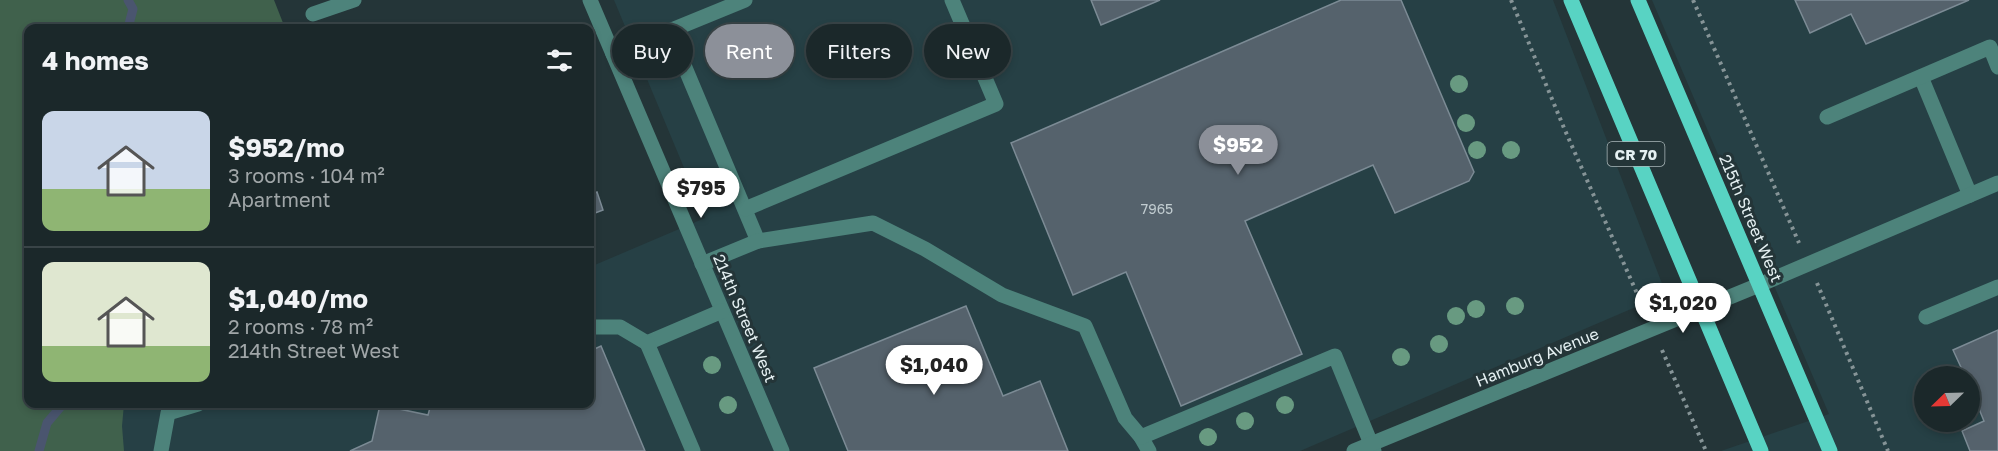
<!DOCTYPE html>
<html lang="en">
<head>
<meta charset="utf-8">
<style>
  body { margin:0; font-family:"Golos Text",sans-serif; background:#283436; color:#f1f3f6; height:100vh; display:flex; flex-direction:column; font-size:22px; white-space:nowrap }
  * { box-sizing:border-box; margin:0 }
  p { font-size:20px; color:#a0a6a8 }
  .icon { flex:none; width:33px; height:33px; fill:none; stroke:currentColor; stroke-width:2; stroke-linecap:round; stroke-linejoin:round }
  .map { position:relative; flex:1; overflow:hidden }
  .sheet { position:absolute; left:24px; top:24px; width:570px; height:384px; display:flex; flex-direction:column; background:#1b282a; border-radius:12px; box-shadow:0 3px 9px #0003,0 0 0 2px #394447 }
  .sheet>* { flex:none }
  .banner { position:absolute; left:612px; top:24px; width:570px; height:54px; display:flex; gap:12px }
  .needle { width:39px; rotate:247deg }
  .tools { position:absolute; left:1914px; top:366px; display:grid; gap:12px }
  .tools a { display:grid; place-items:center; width:66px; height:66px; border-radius:50%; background:#1b282a; box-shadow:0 3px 9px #0003,0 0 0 2px #394447; font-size:30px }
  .price { position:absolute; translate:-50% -51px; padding:0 14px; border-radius:21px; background:#fff; color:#222; font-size:20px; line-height:39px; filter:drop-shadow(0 2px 3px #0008) }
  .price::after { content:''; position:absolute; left:50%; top:36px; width:18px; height:14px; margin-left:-9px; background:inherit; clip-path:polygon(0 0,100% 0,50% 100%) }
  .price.on { background:#8c9099; color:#fff }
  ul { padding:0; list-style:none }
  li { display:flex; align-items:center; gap:18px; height:150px; padding:0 18px }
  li+li { border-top:2px solid #394447 }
  li span { display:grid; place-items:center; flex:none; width:168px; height:120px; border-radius:12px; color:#555 }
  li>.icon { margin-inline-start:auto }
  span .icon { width:72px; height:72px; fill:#fffc; stroke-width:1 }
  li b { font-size:26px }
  h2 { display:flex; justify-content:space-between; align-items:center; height:72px; padding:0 18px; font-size:26px }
  .pill { padding:0 21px; border-radius:27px; background:#1b282a; box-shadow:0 3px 9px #0003,0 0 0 2px #394447; font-size:21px; line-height:54px }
  .pill.on { background:#8c9099; color:#fff }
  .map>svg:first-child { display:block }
  .built { fill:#264045; fill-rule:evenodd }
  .green { fill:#40614c }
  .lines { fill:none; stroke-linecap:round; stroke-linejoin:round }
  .stream { stroke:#4a556f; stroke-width:9 }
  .building { fill:#55626c; stroke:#7c8b95; stroke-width:1.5 }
  .path { stroke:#869497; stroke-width:4; stroke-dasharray:3 4.5; stroke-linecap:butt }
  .minor { stroke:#4d837b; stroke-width:15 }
  .major { stroke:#58d3c3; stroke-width:15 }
  .tree { fill:#689a81 }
  .labels { text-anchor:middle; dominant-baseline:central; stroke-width:6; stroke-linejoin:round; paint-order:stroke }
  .number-label { font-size:14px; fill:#c1ccd0 }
  .shield { fill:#243538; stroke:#abb8ba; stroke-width:1.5 }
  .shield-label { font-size:15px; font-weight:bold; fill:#e5f0f2 }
  .street-label { font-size:16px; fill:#e5f0f2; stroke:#243538 }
</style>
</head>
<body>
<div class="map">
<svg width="1998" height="451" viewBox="0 0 1998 451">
  <rect width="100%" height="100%" fill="#243538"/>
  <g class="built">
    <path d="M614 0H1553L1666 294 1300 451H113L112 404H590V267L705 218Z"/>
    <path d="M1652 0H1998V451H1721L1829 414ZM1924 376H1970V422H1924Z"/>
  </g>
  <path class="green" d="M0 0H274L285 28H28V404H124L122 426 124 451H0Z"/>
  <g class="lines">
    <g class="stream">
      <path d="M128 28 133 9 128 0"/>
      <path d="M39 451 47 423 63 404"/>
    </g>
  </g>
  <g class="building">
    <path d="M1091 0H1160L1101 25Z"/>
    <path d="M1341 0H1401L1474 172 1469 181 1395 213 1373 165 1245 221 1302 354 1181 406 1126 272 1073 295 1011 143Z"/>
    <path d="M1795 0H1969L1866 44 1851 14 1810 33Z"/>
    <path d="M597 192 603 210 590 215V195Z"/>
    <path d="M966 306 1003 396 1040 381 1068 451H848L814 368Z"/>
    <path d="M1998 330V451H1970L1962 431 1984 421 1970 387V376H1965L1953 350Z"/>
    <path d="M601 346 645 451H350L372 441 380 405 428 415 431 404H590V351Z"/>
  </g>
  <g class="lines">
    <g class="path">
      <path d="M1511 0 1564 128 1643 307"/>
      <path d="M1693 0 1799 243"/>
      <path d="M1817 283 1888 451"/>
      <path d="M1662 350 1706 451"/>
    </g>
    <g class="minor">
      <path d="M590 0 782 451"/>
      <path d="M313 14 354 0"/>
      <path d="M670 32 758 241"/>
      <path d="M613 54 745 0"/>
      <path d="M1921 77 1970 195"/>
      <path d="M1827 117 1990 47 1998 67"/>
      <path d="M745 209 996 104 952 0"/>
      <path d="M702 264 758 241 873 223 925 249 1002 295 1085 326 1125 418 1141 437 1149 451"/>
      <path d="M1926 317 1998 287"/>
      <path d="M590 327H620L647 343 722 311"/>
      <path d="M647 343 693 451"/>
      <path d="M1141 437 1335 356 1374 451"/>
      <path d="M161 451 168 413 198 404"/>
      <path d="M1354 451 1759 285 1998 183"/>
    </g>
    <g class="major">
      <path d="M1571 0 1761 451"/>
      <path d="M1638 0 1830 451"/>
    </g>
  </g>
  <g class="tree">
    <circle cx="1459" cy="84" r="9"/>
    <circle cx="1466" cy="123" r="9"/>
    <circle cx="1477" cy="150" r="9"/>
    <circle cx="1511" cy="150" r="9"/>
    <circle cx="1515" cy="306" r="9"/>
    <circle cx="1476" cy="309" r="9"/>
    <circle cx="1456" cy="316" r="9"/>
    <circle cx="1439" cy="344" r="9"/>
    <circle cx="1401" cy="357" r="9"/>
    <circle cx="712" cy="365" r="9"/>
    <circle cx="728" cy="405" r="9"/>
    <circle cx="1285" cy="405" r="9"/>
    <circle cx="1245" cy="421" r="9"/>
    <circle cx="1208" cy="437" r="9"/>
  </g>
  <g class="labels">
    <g class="number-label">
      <text x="1157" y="208">7965</text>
    </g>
    <rect class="shield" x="1607.5" y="142" width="57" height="24" rx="4.5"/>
    <g class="shield-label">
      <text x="1636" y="154">CR 70</text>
    </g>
    <g class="street-label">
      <text transform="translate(1751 218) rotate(67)">215th Street West</text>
      <text transform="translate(745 318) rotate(67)">214th Street West</text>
      <text transform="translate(1537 357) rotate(-22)">Hamburg Avenue</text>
    </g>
  </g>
</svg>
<div class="tools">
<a><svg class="needle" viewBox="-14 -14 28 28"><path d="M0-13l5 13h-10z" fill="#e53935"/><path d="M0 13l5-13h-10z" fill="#a0a6a8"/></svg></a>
</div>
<b class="price on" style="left:1238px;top:176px">$952</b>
<b class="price" style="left:701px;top:219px">$795</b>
<b class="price" style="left:1683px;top:334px">$1,020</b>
<b class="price" style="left:934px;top:396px">$1,040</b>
<div class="banner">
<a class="pill">Buy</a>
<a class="pill on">Rent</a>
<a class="pill">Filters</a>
<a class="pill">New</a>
</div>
<section class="sheet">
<h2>4 homes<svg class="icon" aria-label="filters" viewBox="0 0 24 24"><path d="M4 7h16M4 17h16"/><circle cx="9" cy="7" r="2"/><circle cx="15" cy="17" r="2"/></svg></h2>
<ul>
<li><span style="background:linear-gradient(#c9d6e8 65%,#8fb573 0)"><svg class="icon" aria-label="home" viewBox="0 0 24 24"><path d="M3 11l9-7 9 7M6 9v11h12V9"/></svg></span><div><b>$952/mo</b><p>3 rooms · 104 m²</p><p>Apartment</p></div></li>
<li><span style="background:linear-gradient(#dfe7d0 70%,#8fb573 0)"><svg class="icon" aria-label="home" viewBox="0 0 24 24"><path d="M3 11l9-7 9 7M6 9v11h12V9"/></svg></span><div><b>$1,040/mo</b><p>2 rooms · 78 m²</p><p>214th Street West</p></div></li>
</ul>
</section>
</div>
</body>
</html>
